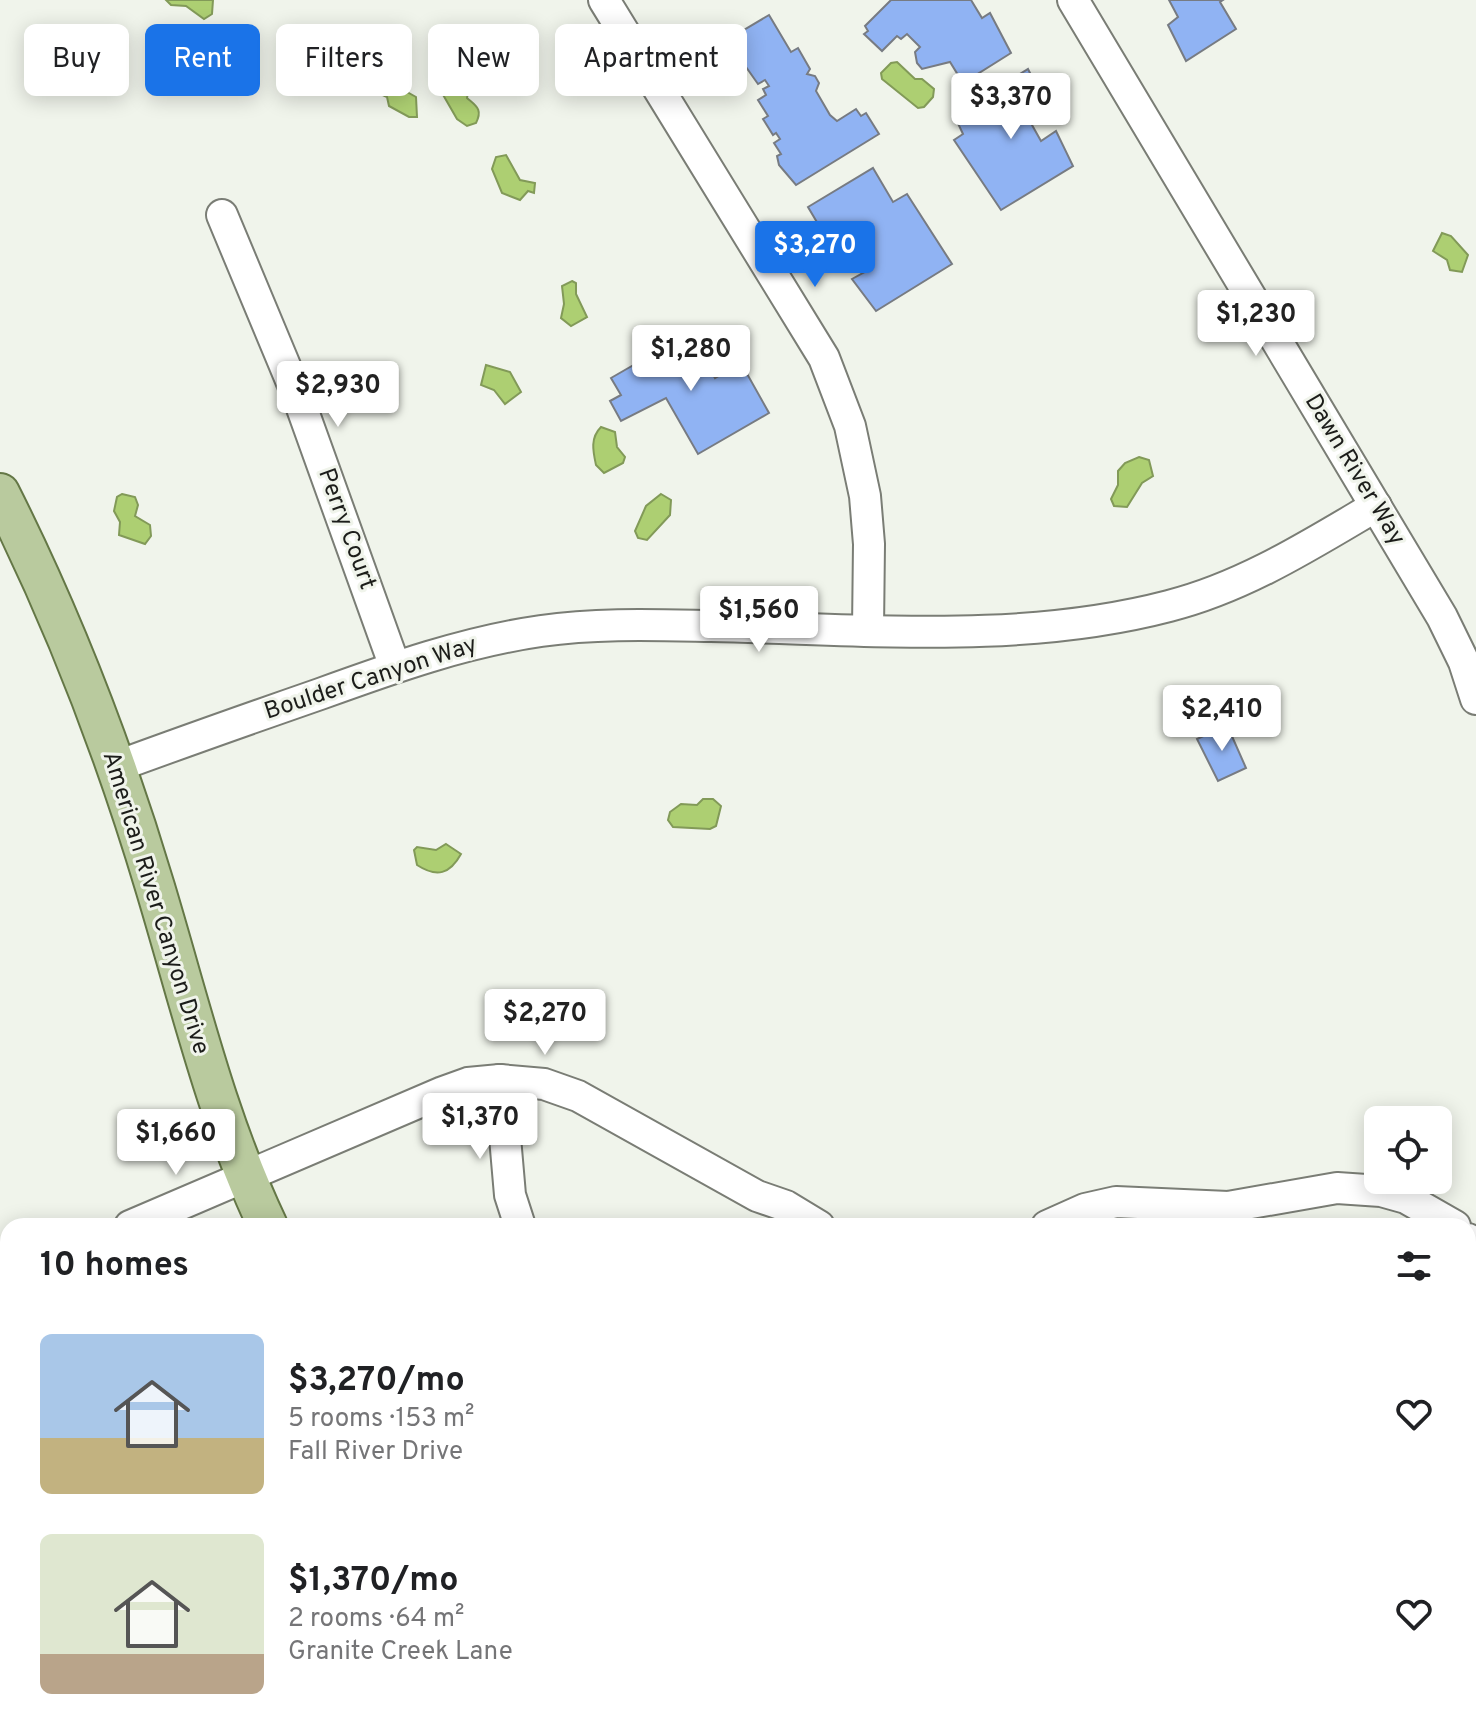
<!DOCTYPE html>
<html lang="en">
<head>
<meta charset="utf-8">
<style>
  body { margin:0; font-family:Overpass,sans-serif; background:#f2f2f2; color:#202124; height:100vh; display:flex; flex-direction:column; font-size:30px; white-space:nowrap }
  * { box-sizing:border-box; margin:0 }
  p { font-size:26px; color:#757577 }
  .icon { flex:none; width:44px; height:44px; fill:none; stroke:currentColor; stroke-width:2; stroke-linecap:round; stroke-linejoin:round }
  .map { position:relative; flex:1; overflow:hidden }
  .drawer { position:absolute; left:0px; top:1218px; width:1476px; height:514px; display:flex; flex-direction:column; background:#fff; border-radius:24px 24px 0 0; box-shadow:0 4px 20px #0003 }
  .drawer>* { flex:none }
  .hud { position:absolute; left:24px; top:24px; width:800px; height:72px; display:flex; gap:16px }
  .controls { position:absolute; left:1364px; top:1106px; display:grid; gap:16px }
  .controls a { display:grid; place-items:center; width:88px; height:88px; border-radius:12px; background:#fff; box-shadow:0 4px 20px #0003; font-size:40px }
  .price { position:absolute; translate:-50% -68px; padding:0 18px; border-radius:8px; background:#fff; color:#222; font-size:26px; line-height:52px; filter:drop-shadow(0 2px 4px #0008) }
  .price::after { content:''; position:absolute; left:50%; top:48px; width:24px; height:18px; margin-left:-12px; background:inherit; clip-path:polygon(0 0,100% 0,50% 100%) }
  .price.on { background:#1a73e8; color:#fff }
  ul { padding:0; list-style:none }
  li { display:flex; align-items:center; gap:24px; height:200px; padding:0 40px }
  li span { display:grid; place-items:center; flex:none; width:224px; height:160px; border-radius:12px; color:#555 }
  li>.icon { margin-inline-start:auto }
  span .icon { width:96px; height:96px; fill:#fffc; stroke-width:1 }
  li b { font-size:34px }
  h2 { display:flex; justify-content:space-between; align-items:center; height:96px; padding:0 40px; font-size:34px }
  .pill { padding:0 28px; border-radius:12px; background:#fff; box-shadow:0 4px 20px #0003; font-size:28px; line-height:72px }
  .pill.on { background:#1a73e8; color:#fff }
  .map>svg:first-child { display:block }
  .water { fill:#adcf72; stroke:#829a58; stroke-width:2 }
  .building { fill:#90b3f3; stroke:#777b82; stroke-width:2 }
  .lines { fill:none; stroke-linecap:round; stroke-linejoin:round }
  .minor-casing { stroke:#7a7d75; stroke-width:34 }
  .major-casing { stroke:#647746; stroke-width:42 }
  .minor { stroke:#fff; stroke-width:30 }
  .major { stroke:#b9ca9e; stroke-width:38 }
  .labels { text-anchor:middle; dominant-baseline:central; stroke-width:6; stroke-linejoin:round; paint-order:stroke }
  .street-label { font-size:24px; fill:#1c1d1a; stroke:#f0f4eb }
</style>
</head>
<body>
<div class="map">
<svg width="1476" height="1731" viewBox="0 0 1476 1731">
  <rect width="100%" height="100%" fill="#f0f4eb"/>
  <g class="water">
    <path d="M166 0H213L212 14 204 19 186 6 171 5Z"/>
    <path d="M897 62 915 79H922L934 89 933 97 924 107 918 108 882 79 881 73 891 63Z"/>
    <path d="M461 79 469 86 467 98C476 106 483 109 476 123L467 126 457 119 442 93 449 80 454 83Z"/>
    <path d="M382 84 398 87 416 97 417 117H409L389 106 387 97 378 93Z"/>
    <path d="M506 155 520 180 535 183 534 193 528 191 520 200 502 193 492 169 496 157Z"/>
    <path d="M1442 233 1451 236 1468 255 1462 272 1450 270 1447 260 1433 251Z"/>
    <path d="M572 281 576 283V294L587 317 571 326 561 318 564 304 562 286Z"/>
    <path d="M486 365 510 372 521 392 505 404 494 390 481 385Z"/>
    <path d="M601 427 615 432 617 447 625 457 623 463 604 473 596 465C593 451 590 438 601 427Z"/>
    <path d="M1139 457 1149 460 1153 476 1142 483 1127 507 1114 506 1111 499 1118 485V471L1125 463Z"/>
    <path d="M122 494 135 497 138 505 135 516 150 525 151 536 145 544 119 535 120 522 114 511 117 497Z"/>
    <path d="M661 494 671 500 670 515 647 540 638 538 635 531 646 506Z"/>
    <path d="M703 799H713L721 806 716 826 710 829 673 827 668 820 670 812 681 804 697 805Z"/>
    <path d="M446 844 461 854C450 874 437 878 417 865L414 850 417 847 436 850Z"/>
  </g>
  <g class="building">
    <path d="M891 0H971L982 18 990 13 1011 53 963 83 950 62 922 69 917 63 915 52 920 47 907 34 901 39 897 36 882 51 864 34 868 31 865 26Z"/>
    <path d="M1169 0H1223L1220 2 1236 29 1186 61 1168 25 1178 17Z"/>
    <path d="M769 15 791 52 798 48 810 69 807 74 815 76 819 83 816 91 830 115 837 121 856 109 861 116 866 113 879 134 796 185 779 165 777 156 781 154 774 143 780 139 776 133 773 135 763 119 768 116 758 100 766 95 763 89 769 86 765 80 758 84 727 40Z"/>
    <path d="M1028 69 1050 113 1032 125 1041 141 1056 131 1073 166 1001 210 954 140 963 134 954 115Z"/>
    <path d="M873 168 893 202 907 194 952 264 876 311 852 279 870 269 853 240 834 251 808 207Z"/>
    <path d="M691 332 715 378 741 363 769 413 698 454 666 398 621 421 610 401 621 395 611 378Z"/>
    <path d="M1227 725 1246 768 1218 781 1197 739Z"/>
  </g>
  <g class="lines">
    <g class="minor-casing">
      <g id="minor">
        <path d="M604 0 824 358 850 426 865 496 869 544 868 629"/>
        <path d="M1073 0 1442 617 1464 662 1476 699"/>
        <path d="M222 215 298 397 395 667"/>
        <path d="M115 767C183 742 251 718 320 694 392 668 464 642 541 631 597 623 654 625 711 626 864 629 1020 645 1169 606 1244 587 1310 545 1376 506"/>
        <path d="M500 1080 510 1195 520 1226"/>
        <path d="M130 1226 443 1092 468 1083 500 1080 544 1084 578 1096 757 1196 786 1206 819 1226"/>
        <path d="M1047 1226 1085 1209 1116 1202 1228 1207 1337 1188 1381 1191 1406 1198 1455 1226"/>
        <path d="M1468 1239 1476 1246"/>
        <path d="M0 1282 8 1278"/>
        <path d="M0 1386 8 1400"/>
        <path d="M1468 1699 1476 1702"/>
        <path d="M203 1724V1731"/>
        <path d="M1004 1731 1006 1724"/>
      </g>
    </g>
    <g class="major-casing">
      <g id="major">
        <path d="M0 493C63 618 115 753 155 887 190 1003 216 1117 268 1226"/>
        <path d="M829 1724 846 1731"/>
      </g>
    </g>
    <use href="#minor" class="minor"/>
    <use href="#major" class="major"/>
  </g>
  <g class="labels">
    <g class="street-label">
      <text transform="translate(1354 470) rotate(59)">Dawn River Way</text>
      <text transform="translate(346 529) rotate(70)">Perry Court</text>
      <text transform="translate(371 679) rotate(-18)">Boulder Canyon Way</text>
      <text transform="translate(155 903) rotate(73)">American River Canyon Drive</text>
    </g>
  </g>
</svg>
<div class="controls">
<a><svg class="icon" aria-label="locate" viewBox="0 0 24 24"><circle cx="12" cy="12" r="6"/><path d="M12 2v4M12 18v4M2 12h4M18 12h4"/></svg></a>
</div>
<b class="price" style="left:1011px;top:141px">$3,370</b>
<b class="price on" style="left:815px;top:289px">$3,270</b>
<b class="price" style="left:1256px;top:358px">$1,230</b>
<b class="price" style="left:691px;top:393px">$1,280</b>
<b class="price" style="left:338px;top:429px">$2,930</b>
<b class="price" style="left:759px;top:654px">$1,560</b>
<b class="price" style="left:1222px;top:753px">$2,410</b>
<b class="price" style="left:545px;top:1057px">$2,270</b>
<b class="price" style="left:480px;top:1161px">$1,370</b>
<b class="price" style="left:176px;top:1177px">$1,660</b>
<div class="hud">
<a class="pill">Buy</a>
<a class="pill on">Rent</a>
<a class="pill">Filters</a>
<a class="pill">New</a>
<a class="pill">Apartment</a>
</div>
<section class="drawer">
<h2>10 homes<svg class="icon" aria-label="filters" viewBox="0 0 24 24"><path d="M4 7h16M4 17h16"/><circle cx="9" cy="7" r="2"/><circle cx="15" cy="17" r="2"/></svg></h2>
<ul>
<li><span style="background:linear-gradient(#a9c7e8 65%,#c2b280 0)"><svg class="icon" aria-label="home" viewBox="0 0 24 24"><path d="M3 11l9-7 9 7M6 9v11h12V9"/></svg></span><div><b>$3,270/mo</b><p>5 rooms · 153 m²</p><p>Fall River Drive</p></div><svg class="icon" aria-label="heart" viewBox="0 0 24 24"><path d="M12 20l-8-8c-3-5 5-10 8-4 3-6 11-1 8 4z"/></svg></li>
<li><span style="background:linear-gradient(#dfe7d0 75%,#b9a48a 0)"><svg class="icon" aria-label="home" viewBox="0 0 24 24"><path d="M3 11l9-7 9 7M6 9v11h12V9"/></svg></span><div><b>$1,370/mo</b><p>2 rooms · 64 m²</p><p>Granite Creek Lane</p></div><svg class="icon" aria-label="heart" viewBox="0 0 24 24"><path d="M12 20l-8-8c-3-5 5-10 8-4 3-6 11-1 8 4z"/></svg></li>
</ul>
</section>
</div>
</body>
</html>
